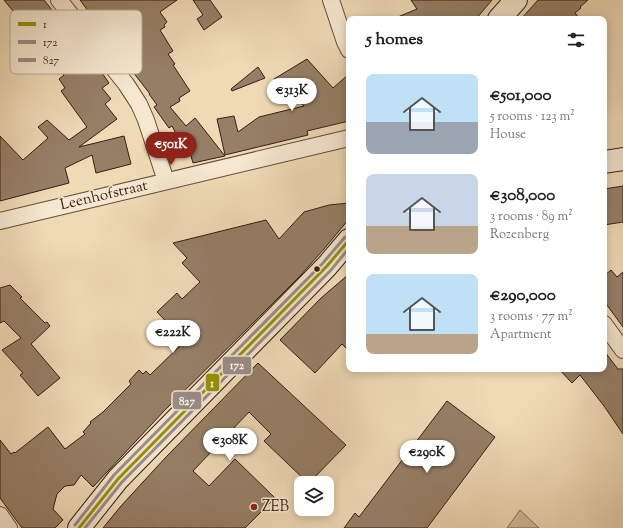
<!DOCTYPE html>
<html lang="en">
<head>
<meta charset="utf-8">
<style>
  body { margin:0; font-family:"Sorts Mill Goudy",serif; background:#f2f2f2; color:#202124; height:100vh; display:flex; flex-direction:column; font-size:15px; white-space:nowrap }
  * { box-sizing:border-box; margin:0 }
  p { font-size:13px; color:#757577 }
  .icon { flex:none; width:22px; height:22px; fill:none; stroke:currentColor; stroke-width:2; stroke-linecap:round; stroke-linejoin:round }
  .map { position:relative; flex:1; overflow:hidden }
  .side { position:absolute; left:346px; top:16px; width:261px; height:356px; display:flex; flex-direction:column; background:#fff; border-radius:8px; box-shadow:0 2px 10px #0003 }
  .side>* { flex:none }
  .buttons { position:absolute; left:294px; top:476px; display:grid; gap:8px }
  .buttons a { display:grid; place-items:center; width:40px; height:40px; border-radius:8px; background:#fff; box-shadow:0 2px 10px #0003; font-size:20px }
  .price { position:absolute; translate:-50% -34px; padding:0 9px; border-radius:14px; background:#fff; color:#222; font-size:13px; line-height:26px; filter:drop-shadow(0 1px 2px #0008) }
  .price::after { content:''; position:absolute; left:50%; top:24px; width:12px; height:9px; margin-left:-6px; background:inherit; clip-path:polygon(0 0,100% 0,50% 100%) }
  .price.active { background:#8f2418; color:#fff }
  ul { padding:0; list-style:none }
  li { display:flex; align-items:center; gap:12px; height:100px; padding:0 20px }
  li span { display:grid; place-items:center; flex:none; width:112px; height:80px; border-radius:8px; color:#555 }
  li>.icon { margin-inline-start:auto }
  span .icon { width:48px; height:48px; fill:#fffc; stroke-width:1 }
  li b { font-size:17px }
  h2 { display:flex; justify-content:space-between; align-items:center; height:48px; padding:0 20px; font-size:17px }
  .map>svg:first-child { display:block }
  .green { fill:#cfba9a; stroke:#826c56 }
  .building { fill:#967f67; stroke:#351d12 }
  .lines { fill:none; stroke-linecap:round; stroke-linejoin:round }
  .street-casing { stroke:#644c3b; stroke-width:18 }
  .secondary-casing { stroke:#351d12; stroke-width:24 }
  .street { stroke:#f5e7d0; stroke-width:16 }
  .secondary { stroke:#f5e7d0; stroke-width:22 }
  .bus-1-casing { stroke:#f5e7d0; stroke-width:6 }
  .bus-2-casing { stroke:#f5e7d0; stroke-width:6 }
  .bus-3-casing { stroke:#f5e7d0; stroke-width:6 }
  .bus-1 { stroke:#959306; stroke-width:3 }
  .bus-2 { stroke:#9a8e88; stroke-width:3 }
  .bus-3 { stroke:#9a8e88; stroke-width:3 }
  .bus-dot { fill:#351d12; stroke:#f5e7d0; stroke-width:1.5 }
  .poi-dot { fill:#8f2418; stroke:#f5e7d0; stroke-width:1.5 }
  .labels { text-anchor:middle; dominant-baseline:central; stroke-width:3; stroke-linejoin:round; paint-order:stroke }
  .street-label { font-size:15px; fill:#351d12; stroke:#f5e7d0 }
  .poi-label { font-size:15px; fill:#351d12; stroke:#f5e7d0; text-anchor:start }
  .key { fill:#f5e7d0; stroke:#bbaa97; stroke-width:1 }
  .key-label { font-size:11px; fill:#351d12 }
  .line-badge { stroke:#f5e7d0; stroke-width:1.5 }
  .badge-label { font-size:11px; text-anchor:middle; font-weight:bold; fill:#fff }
</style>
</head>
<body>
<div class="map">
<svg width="623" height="528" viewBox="0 0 623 528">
  <rect width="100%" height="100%" fill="#efdab6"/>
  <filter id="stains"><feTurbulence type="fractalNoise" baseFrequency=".005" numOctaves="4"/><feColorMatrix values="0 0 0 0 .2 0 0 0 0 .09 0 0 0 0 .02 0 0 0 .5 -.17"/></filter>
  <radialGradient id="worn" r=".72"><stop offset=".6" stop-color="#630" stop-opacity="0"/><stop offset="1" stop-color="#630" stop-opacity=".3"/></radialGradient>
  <path class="green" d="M520 510 539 528H507Z"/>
  <g class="building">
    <path d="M4 0H44L100 70 109 83 102 88 111 99 105 104 117 119 79 147 124 136 131 164 96 173 92 155 65 168 69 183 0 201V136L23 160 48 138 38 127 47 120 69 140 87 127 61 91 65 88 59 79 64 75 48 57 41 63 22 39 30 32Z"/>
    <path d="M80 0H177L160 12 167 22 164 25 165 27 160 30 173 51 168 54 175 64 173 65 190 91 179 98 180 101 170 107 186 126 195 118 225 156 193 163 188 146 184 148 172 126 169 128 154 107 157 105 149 94H150L129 67Z"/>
    <path d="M193 0H210L222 17 204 30 197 19 203 15Z"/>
    <path d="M411 0H492L476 19H393L417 9Z"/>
    <path d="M538 0H588L580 7 581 8 575 13 580 19H521Z"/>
    <path d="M307 59 333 88 349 74V121L307 131 308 135 225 155 217 119 234 116 238 132 259 117 304 106 274 79Z"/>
    <path d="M258 67 265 78 232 91 231 89Z"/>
    <path d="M623 186V222L604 225V189Z"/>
    <path d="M349 203V219L324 249 300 276 255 321 165 410 93 487 81 475 74 485 65 486 57 494 53 509 63 520 55 528H22L0 498V440L11 454 14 452 15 453 48 427 65 449 85 434 83 432 91 423 90 422 103 412 131 384 129 381 139 370 143 374 146 371 150 375 185 341 157 312 177 293 182 299 200 282 182 263 187 258 173 243 266 220 279 239 304 212 329 205Z"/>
    <path d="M611 270 617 277 623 272V327L604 301V276Z"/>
    <path d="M349 274V351L342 344 315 373 280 340 321 298Z"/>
    <path d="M10 285 22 297 20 298 45 323 47 322 50 326 31 344 60 378 38 396 20 375 23 373 2 350 21 338 4 321 0 323V288Z"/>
    <path d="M604 351 618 369H623V434L604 406 580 375 572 383 559 369H604Z"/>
    <path d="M258 363 346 445 309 483H308L264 441 271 434 249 412 193 471 209 486 235 459 275 498 245 528H103L121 506 166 457Z"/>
    <path d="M447 401 495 437 427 528H344L355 513 359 517Z"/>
  </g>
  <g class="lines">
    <g class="street-casing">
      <g id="street">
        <path d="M59 0 126 84 139 104 146 120 166 181"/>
        <path d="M331 0 345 42 349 50"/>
        <path d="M0 221 349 138"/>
        <path d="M604 324 623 350"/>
        <path d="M0 515 9 528"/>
      </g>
    </g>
    <g class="secondary-casing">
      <g id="secondary">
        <path d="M499 19 516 0"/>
        <path d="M604 162 623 159"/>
        <path d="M79 528 118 479 327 266 349 240"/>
      </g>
    </g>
    <use href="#street" class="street"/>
    <use href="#secondary" class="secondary"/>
    <g class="bus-1-casing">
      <path id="bus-1" d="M79 528 118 479 327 266 349 240"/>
    </g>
    <g class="bus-2-casing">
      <path id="bus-2" d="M85 528 122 482 331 270 349 248"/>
    </g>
    <g class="bus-3-casing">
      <path id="bus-3" d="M75 525 114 475 323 263 345 237"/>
    </g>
    <use href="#bus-1" class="bus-1"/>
    <use href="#bus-2" class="bus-2"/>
    <use href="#bus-3" class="bus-3"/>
  </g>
  <circle class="bus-dot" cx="317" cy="269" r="3.5"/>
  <circle class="poi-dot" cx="254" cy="507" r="4"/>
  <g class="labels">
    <g class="street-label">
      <text transform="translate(104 196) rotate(-13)">Leenhofstraat</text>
    </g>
    <g class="poi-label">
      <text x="262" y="507">ZEB</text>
    </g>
  </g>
  <rect x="10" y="10" width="132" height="64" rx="6" class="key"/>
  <rect x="18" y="22" width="18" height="4" fill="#959306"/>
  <rect x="18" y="40" width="18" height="4" fill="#9a8e88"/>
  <rect x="18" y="58" width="18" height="4" fill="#9a8e88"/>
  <g class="key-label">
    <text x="43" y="28">1</text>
    <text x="43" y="46">172</text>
    <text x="43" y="64">827</text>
  </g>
  <g class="line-badge">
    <rect x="222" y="356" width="30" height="19" rx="4" fill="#9a8e88"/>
    <rect x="205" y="373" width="15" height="19" rx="4" fill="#959306"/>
    <rect x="172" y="391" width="30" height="19" rx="4" fill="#9a8e88"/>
  </g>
  <g class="badge-label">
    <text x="237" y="369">172</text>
    <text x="212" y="387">1</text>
    <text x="187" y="405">827</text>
  </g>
  <rect width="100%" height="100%" filter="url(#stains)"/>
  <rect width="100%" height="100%" fill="url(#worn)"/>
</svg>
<div class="buttons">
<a><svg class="icon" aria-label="layers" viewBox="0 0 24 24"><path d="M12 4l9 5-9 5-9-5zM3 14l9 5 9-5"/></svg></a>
</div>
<b class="price" style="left:292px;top:112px">€313K</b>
<b class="price active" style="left:171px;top:166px">€501K</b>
<b class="price" style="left:173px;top:354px">€222K</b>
<b class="price" style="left:230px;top:462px">€308K</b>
<b class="price" style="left:427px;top:474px">€290K</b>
<section class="side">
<h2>5 homes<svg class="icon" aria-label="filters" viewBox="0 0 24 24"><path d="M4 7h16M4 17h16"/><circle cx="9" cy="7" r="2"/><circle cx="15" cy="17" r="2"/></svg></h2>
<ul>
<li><span style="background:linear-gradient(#bfe0f5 60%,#9aa5b1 0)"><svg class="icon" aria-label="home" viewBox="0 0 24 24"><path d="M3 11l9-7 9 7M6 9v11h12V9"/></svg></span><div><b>€501,000</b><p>5 rooms · 123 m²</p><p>House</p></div></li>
<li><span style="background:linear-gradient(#c9d6e8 65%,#b9a48a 0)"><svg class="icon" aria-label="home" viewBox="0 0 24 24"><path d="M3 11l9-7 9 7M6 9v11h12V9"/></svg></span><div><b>€308,000</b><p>3 rooms · 89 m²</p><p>Rozenberg</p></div></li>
<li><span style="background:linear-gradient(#bfe0f5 75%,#b9a48a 0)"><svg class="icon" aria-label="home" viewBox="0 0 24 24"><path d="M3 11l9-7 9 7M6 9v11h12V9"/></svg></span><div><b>€290,000</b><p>3 rooms · 77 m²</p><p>Apartment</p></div></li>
</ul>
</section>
</div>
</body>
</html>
